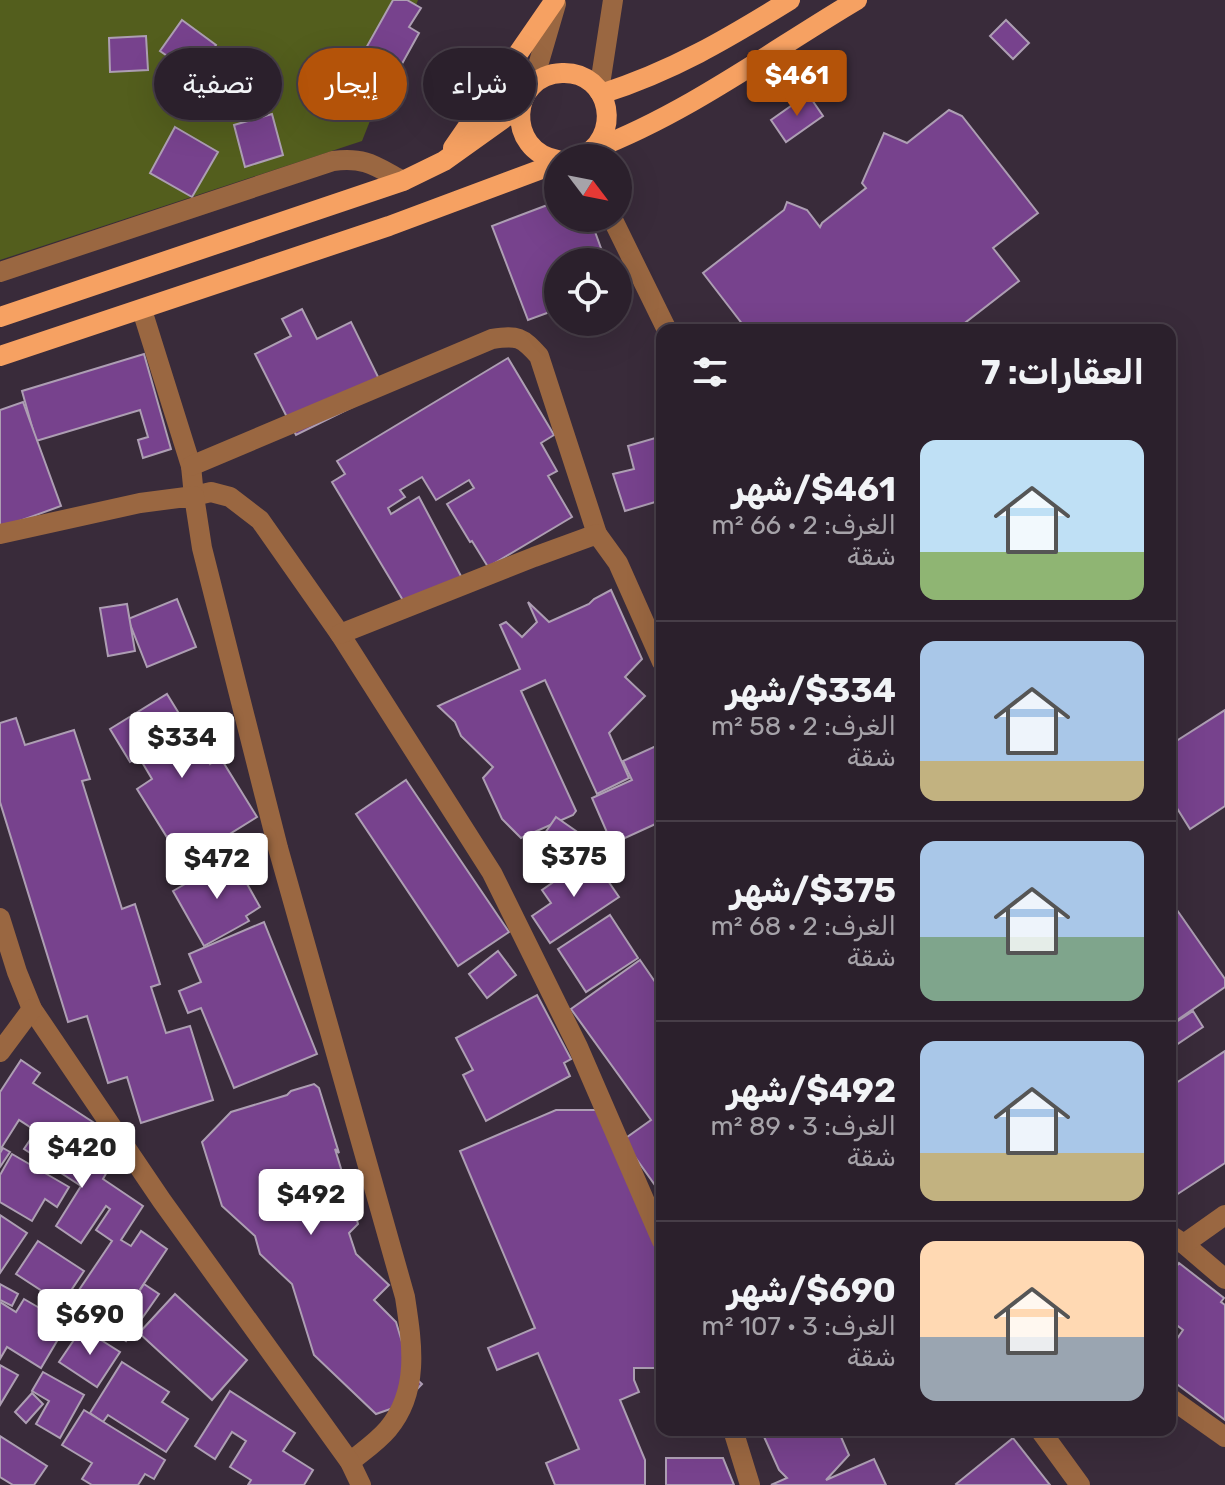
<!DOCTYPE html>
<html lang="ar">
<head>
<meta charset="utf-8">
<style>
  body { margin:0; font-family:Rubik,Vazirmatn,sans-serif; background:#332834; color:#f1f3f6; direction:rtl; height:100vh; display:flex; flex-direction:column; font-size:30px; white-space:nowrap }
  * { box-sizing:border-box; margin:0 }
  p { font-size:26px; color:#a6a3a9 }
  .icon { flex:none; width:44px; height:44px; fill:none; stroke:currentColor; stroke-width:2; stroke-linecap:round; stroke-linejoin:round }
  .map { position:relative; flex:1; overflow:hidden; direction:ltr }
  .drawer { position:absolute; left:656px; top:324px; width:520px; height:1112px; display:flex; flex-direction:column; background:#2b202c; border-radius:16px; box-shadow:0 8px 32px #0002,0 0 0 2px #473e48; direction:rtl }
  .drawer>* { flex:none }
  .top-card { position:absolute; left:24px; top:48px; width:512px; height:72px; direction:rtl; display:flex; gap:16px }
  .needle { width:52px; rotate:122deg }
  .buttons { position:absolute; left:544px; top:144px; display:grid; gap:16px }
  .buttons a { display:grid; place-items:center; width:88px; height:88px; border-radius:50%; background:#2b202c; box-shadow:0 8px 32px #0002,0 0 0 2px #473e48; font-size:40px }
  .price { position:absolute; translate:-50% -68px; padding:0 18px; border-radius:8px; background:#fff; color:#222; font-size:26px; line-height:52px; filter:drop-shadow(0 2px 4px #0008) }
  .price::after { content:''; position:absolute; left:50%; top:48px; width:24px; height:18px; margin-left:-12px; background:inherit; clip-path:polygon(0 0,100% 0,50% 100%) }
  .price.selected { background:#b45309; color:#fff }
  ul { padding:0; list-style:none }
  li { display:flex; align-items:center; gap:24px; height:200px; padding:0 32px }
  li+li { border-top:2px solid #473e48 }
  li span { display:grid; place-items:center; flex:none; width:224px; height:160px; border-radius:16px; color:#555 }
  li>.icon { margin-inline-start:auto }
  span .icon { width:96px; height:96px; fill:#fffc; stroke-width:1 }
  li b { font-size:34px }
  h2 { display:flex; justify-content:space-between; align-items:center; height:96px; padding:0 32px; font-size:34px }
  .tag { padding:0 28px; border-radius:36px; background:#2b202c; box-shadow:0 8px 32px #0002,0 0 0 2px #473e48; font-size:28px; line-height:72px }
  .tag.selected { background:#b45309; color:#fff }
  .map>svg:first-child { display:block }
  .green { fill:#535e1d }
  .building { fill:#77428d; stroke:#ad9eb3; stroke-width:2 }
  .lines { fill:none; stroke-linecap:round; stroke-linejoin:round }
  .minor { stroke:#9a6741; stroke-width:20 }
  .major { stroke:#f6a162; stroke-width:20 }
</style>
</head>
<body>
<div class="map">
<svg width="1225" height="1485" viewBox="0 0 1225 1485">
  <rect width="100%" height="100%" fill="#392b3a"/>
  <path class="green" d="M0 0H418L362 141 0 260Z"/>
  <g class="building">
    <path d="M393 0H407L421 8 409 27 419 33 398 71 400 72 388 93 352 73Z"/>
    <path d="M182 20 216 45 195 75 160 51Z"/>
    <path d="M1006 20 1029 43 1013 59 990 36Z"/>
    <path d="M146 36 148 70 110 72 109 38Z"/>
    <path d="M808 94 823 116 786 142 771 120Z"/>
    <path d="M949 110 962 116 1038 213 993 248 1019 281 961 326 959 330H747L703 273 784 210 787 202 807 210 820 227 822 223 866 188 862 183 884 133 907 143Z"/>
    <path d="M272 114 283 155 245 167 234 125Z"/>
    <path d="M175 127 218 152 192 197 150 173Z"/>
    <path d="M558 201V218H590L606 262H558V309L528 320 492 226Z"/>
    <path d="M302 309 317 339 351 322 385 391 296 435 255 354 291 336 282 319Z"/>
    <path d="M144 354 171 449 143 458 138 440 148 437 140 410 36 441 22 391Z"/>
    <path d="M508 358 554 435 541 443 557 471 548 476 572 517 488 567 472 541 470 542 447 504 474 488 469 480 436 500 422 477 400 490 405 497 388 508 391 514 419 497 462 578 404 602 332 482 345 474 337 461Z"/>
    <path d="M23 402 61 506 0 528V410Z"/>
    <path d="M662 436V500L625 511 613 474 634 469 628 446Z"/>
    <path d="M611 590 642 659 625 677 645 696 609 733 629 778 597 794 545 680 521 691 576 811 573 815 521 838 502 819 483 778 493 767 461 736 455 722 438 706 520 669 500 625 506 622 522 637 537 622 528 602 549 622 589 604 594 599Z"/>
    <path d="M177 599 196 647 147 667 128 619Z"/>
    <path d="M127 604 135 651 108 656 100 608Z"/>
    <path d="M167 694 210 764 220 757 257 817 183 863 137 789 152 779 139 757 130 762 110 729Z"/>
    <path d="M1225 710V806L1190 829 1170 797V745Z"/>
    <path d="M16 718 25 745 74 730 90 779 82 781 122 909 135 904 160 984 151 987 166 1033 190 1026 213 1100 141 1123 127 1077 108 1083 87 1016 68 1022 0 802V723Z"/>
    <path d="M656 746 662 760V821L612 844 592 798 632 780 623 761Z"/>
    <path d="M406 780 509 932 458 966 356 814Z"/>
    <path d="M556 817 596 845 577 873 559 861 551 874 528 858Z"/>
    <path d="M591 856 619 897 550 943 532 916 551 903 542 890Z"/>
    <path d="M232 857 260 907 246 916 249 921 204 946 173 891Z"/>
    <path d="M1170 900 1225 979V987L1170 1025Z"/>
    <path d="M610 915 638 958 586 992 558 949Z"/>
    <path d="M264 922 317 1054 234 1088 201 1008 188 1013 179 991 201 982 189 954Z"/>
    <path d="M498 951 516 975 487 998 469 974Z"/>
    <path d="M640 960 662 992V1195L623 1140 651 1120 571 1009Z"/>
    <path d="M537 995 571 1059 564 1063 570 1076 486 1121 463 1075 473 1070 456 1038Z"/>
    <path d="M1193 1011 1203 1027 1176 1045 1170 1035V1026Z"/>
    <path d="M1225 1051V1163L1170 1199V1087Z"/>
    <path d="M21 1060 40 1073 33 1083 99 1126 83 1151 109 1168 103 1179 143 1206 121 1240 131 1246 141 1231 167 1249 119 1321 77 1293 112 1241 96 1230 110 1209 106 1206 81 1243 56 1226 81 1186 24 1149 36 1131 19 1120 0 1150V1092Z"/>
    <path d="M314 1084 319 1088 339 1153 335 1149 358 1224 349 1233 356 1254 389 1285 374 1300 396 1322 412 1375 422 1384 402 1405 376 1414 314 1355 292 1284 260 1254 255 1236 222 1206 202 1142 231 1112 287 1095 291 1091Z"/>
    <path d="M556 1110H598L662 1261V1368H634V1380L639 1392 620 1400 645 1460V1485H555L546 1463 579 1449 538 1353 497 1370 488 1348 535 1328 460 1151Z"/>
    <path d="M3 1148 10 1152 0 1167V1153Z"/>
    <path d="M12 1154 69 1187 57 1207 45 1199 32 1221 0 1202V1175Z"/>
    <path d="M0 1215 27 1233 0 1273Z"/>
    <path d="M38 1241 84 1271 62 1304 16 1274Z"/>
    <path d="M1179 1263 1224 1298 1221 1302 1225 1305V1420L1170 1379V1349L1183 1330 1170 1320V1276Z"/>
    <path d="M0 1284 18 1294 12 1306 0 1300Z"/>
    <path d="M144 1284 159 1294 126 1341 116 1334 137 1303 133 1301Z"/>
    <path d="M175 1294 247 1360 212 1400 139 1333Z"/>
    <path d="M24 1299 67 1324 41 1368 7 1347 0 1359V1302L16 1312Z"/>
    <path d="M82 1328 120 1352 97 1387 59 1362Z"/>
    <path d="M122 1362 169 1392 162 1402 188 1419 166 1452 108 1415 103 1422 90 1413Z"/>
    <path d="M0 1365 18 1375 0 1405Z"/>
    <path d="M43 1372 84 1395 60 1438 36 1424 49 1401 32 1391Z"/>
    <path d="M230 1391 295 1433 283 1451 313 1470 304 1485H248L251 1480 230 1467 246 1441 232 1432 215 1459 195 1446Z"/>
    <path d="M32 1393 43 1404 26 1423 15 1412Z"/>
    <path d="M84 1410 165 1460 154 1479 145 1474 138 1485H92L82 1479 92 1463 62 1445Z"/>
    <path d="M761 1430H838L849 1455 826 1480 874 1459 886 1485H771L787 1478 779 1470Z"/>
    <path d="M0 1436 47 1466 34 1485H13L0 1477Z"/>
    <path d="M1013 1438 1050 1485H957L956 1484Z"/>
    <path d="M666 1458H723L734 1485H666Z"/>
  </g>
  <g class="lines">
    <g class="minor">
      <path d="M532 86 556 4"/>
      <path d="M599 91 613 0"/>
      <path d="M612 218 667 330"/>
      <path d="M0 272 333 161C366 157 375 166 403 181"/>
      <path d="M142 310 191 466 194 496 211 492 230 497 260 520 340 634 492 873 578 1047 662 1241"/>
      <path d="M191 466 492 339C518 335 522 337 539 356L597 534"/>
      <path d="M0 534 140 503 194 496 202 548 278 848 405 1297C412 1343 420 1391 388 1429 377 1442 362 1452 350 1462"/>
      <path d="M340 634 534 557 597 534 618 563 662 662"/>
      <path d="M0 918 17 972 32 1009 162 1201 350 1462 361 1485"/>
      <path d="M0 1052 32 1009"/>
      <path d="M1170 1235 1184 1244 1225 1279"/>
      <path d="M1184 1244 1225 1215"/>
      <path d="M1170 1398 1225 1437"/>
      <path d="M733 1430 750 1485"/>
      <path d="M1040 1430 1080 1485"/>
    </g>
    <g class="major">
      <path d="M601 94C673 71 727 39 790 0"/>
      <path d="M453 148 555 0"/>
      <path d="M594 149C688 113 771 51 857 0"/>
      <path d="M558 160C505 151 509 75 562 73 612 71 624 140 578 158"/>
      <path d="M0 317 403 181 444 161 521 106"/>
      <path d="M0 356 389 226 558 163"/>
    </g>
  </g>
</svg>
<div class="buttons">
<a><svg class="needle" viewBox="-14 -14 28 28"><path d="M0-13l5 13h-10z" fill="#e53935"/><path d="M0 13l5-13h-10z" fill="#a6a3a9"/></svg></a>
<a><svg class="icon" aria-label="locate" viewBox="0 0 24 24"><circle cx="12" cy="12" r="6"/><path d="M12 2v4M12 18v4M2 12h4M18 12h4"/></svg></a>
</div>
<b class="price selected" style="left:797px;top:118px">$461</b>
<b class="price" style="left:182px;top:780px">$334</b>
<b class="price" style="left:574px;top:899px">$375</b>
<b class="price" style="left:217px;top:901px">$472</b>
<b class="price" style="left:82px;top:1190px">$420</b>
<b class="price" style="left:311px;top:1237px">$492</b>
<b class="price" style="left:90px;top:1357px">$690</b>
<div class="top-card">
<a class="tag">شراء</a>
<a class="tag selected">إيجار</a>
<a class="tag">تصفية</a>
</div>
<section class="drawer">
<h2>العقارات: 7<svg class="icon" aria-label="filters" viewBox="0 0 24 24"><path d="M4 7h16M4 17h16"/><circle cx="9" cy="7" r="2"/><circle cx="15" cy="17" r="2"/></svg></h2>
<ul>
<li><span style="background:linear-gradient(#bfe0f5 70%,#8fb573 0)"><svg class="icon" aria-label="home" viewBox="0 0 24 24"><path d="M3 11l9-7 9 7M6 9v11h12V9"/></svg></span><div><b>$461/شهر</b><p>الغرف: 2 · 66 m²</p><p>شقة</p></div></li>
<li><span style="background:linear-gradient(#a9c7e8 75%,#c2b280 0)"><svg class="icon" aria-label="home" viewBox="0 0 24 24"><path d="M3 11l9-7 9 7M6 9v11h12V9"/></svg></span><div><b>$334/شهر</b><p>الغرف: 2 · 58 m²</p><p>شقة</p></div></li>
<li><span style="background:linear-gradient(#a9c7e8 60%,#7fa58c 0)"><svg class="icon" aria-label="home" viewBox="0 0 24 24"><path d="M3 11l9-7 9 7M6 9v11h12V9"/></svg></span><div><b>$375/شهر</b><p>الغرف: 2 · 68 m²</p><p>شقة</p></div></li>
<li><span style="background:linear-gradient(#a9c7e8 70%,#c2b280 0)"><svg class="icon" aria-label="home" viewBox="0 0 24 24"><path d="M3 11l9-7 9 7M6 9v11h12V9"/></svg></span><div><b>$492/شهر</b><p>الغرف: 3 · 89 m²</p><p>شقة</p></div></li>
<li><span style="background:linear-gradient(#ffd9b3 60%,#9aa5b1 0)"><svg class="icon" aria-label="home" viewBox="0 0 24 24"><path d="M3 11l9-7 9 7M6 9v11h12V9"/></svg></span><div><b>$690/شهر</b><p>الغرف: 3 · 107 m²</p><p>شقة</p></div></li>
</ul>
</section>
</div>
</body>
</html>
